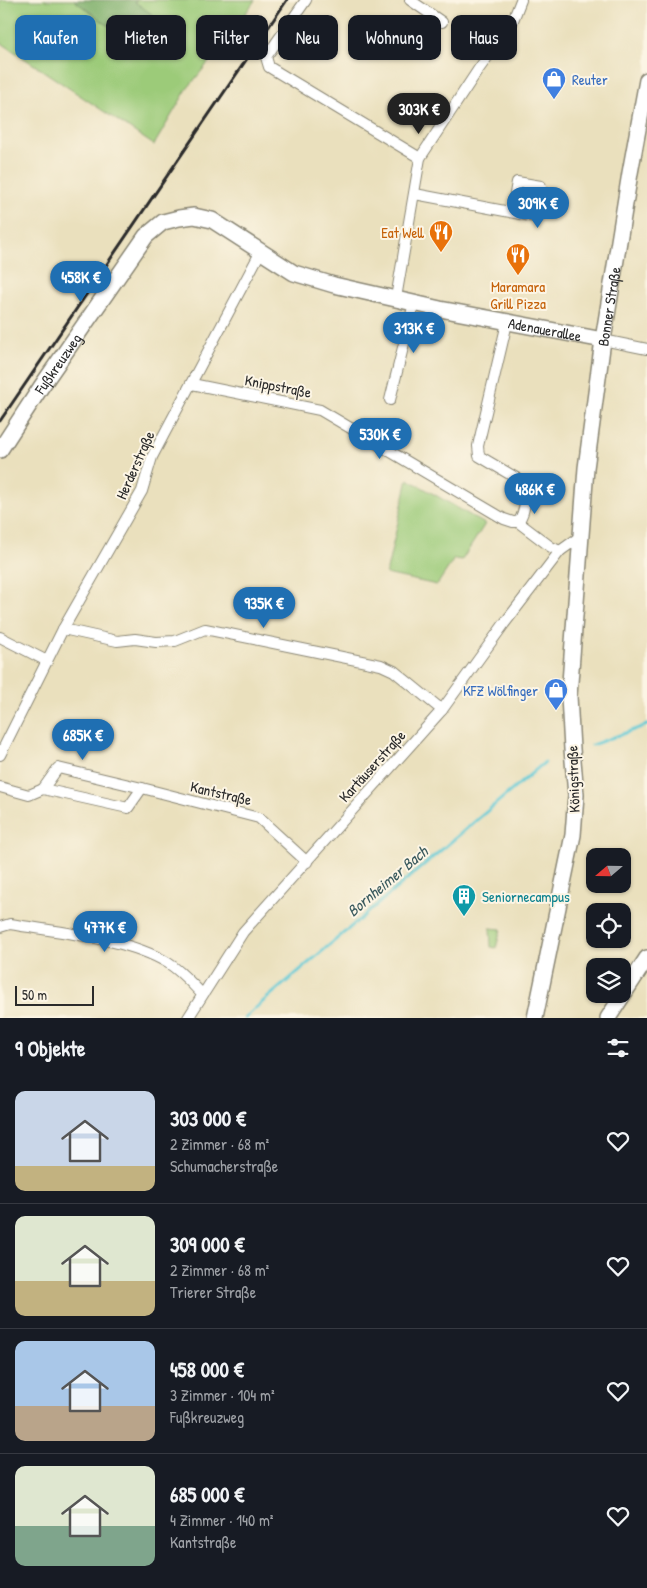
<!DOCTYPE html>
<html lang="de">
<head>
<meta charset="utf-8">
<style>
  body { margin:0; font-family:"Patrick Hand",sans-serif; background:#20242c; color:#f1f3f6; height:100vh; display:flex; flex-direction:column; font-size:19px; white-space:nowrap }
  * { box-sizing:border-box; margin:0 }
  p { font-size:16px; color:#9ea1a6 }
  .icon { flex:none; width:28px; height:28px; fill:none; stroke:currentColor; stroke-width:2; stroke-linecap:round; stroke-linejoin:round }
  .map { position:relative; height:1018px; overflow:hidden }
  .side { display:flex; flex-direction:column; background:#171b24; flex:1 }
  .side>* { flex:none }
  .banner { position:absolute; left:15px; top:15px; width:618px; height:45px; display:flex; gap:10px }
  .needle { width:32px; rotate:250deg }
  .tools { position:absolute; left:586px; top:848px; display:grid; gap:10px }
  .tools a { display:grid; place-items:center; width:45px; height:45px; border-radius:10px; background:#171b24; box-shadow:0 1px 4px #0004; font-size:25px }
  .scale { position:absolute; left:15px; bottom:12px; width:79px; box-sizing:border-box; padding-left:5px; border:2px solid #2b2b2b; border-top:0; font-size:14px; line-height:18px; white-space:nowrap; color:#2b2b2b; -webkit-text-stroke:4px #fcf5e5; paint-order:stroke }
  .price { position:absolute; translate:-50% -42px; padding:0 11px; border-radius:18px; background:#1f6fb2; color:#fff; font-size:16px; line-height:32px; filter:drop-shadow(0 1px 2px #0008) }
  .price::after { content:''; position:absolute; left:50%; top:30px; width:15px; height:11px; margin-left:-8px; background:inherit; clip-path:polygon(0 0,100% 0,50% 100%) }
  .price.active { background:#222; color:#fff }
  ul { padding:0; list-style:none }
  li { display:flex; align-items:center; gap:15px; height:125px; padding:0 15px }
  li+li { border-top:1px solid #363941 }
  li span { display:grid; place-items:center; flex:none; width:140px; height:100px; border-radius:10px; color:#555 }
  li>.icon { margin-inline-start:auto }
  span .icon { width:60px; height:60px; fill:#fffc; stroke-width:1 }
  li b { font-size:21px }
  h2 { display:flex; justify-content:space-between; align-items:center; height:60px; padding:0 15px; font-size:21px }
  .chip { padding:0 18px; border-radius:10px; background:#171b24; box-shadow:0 1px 4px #0004; font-size:18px; line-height:45px }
  .chip.active { background:#1f6fb2; color:#fff }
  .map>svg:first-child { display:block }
  .green { fill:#9ccb79; stroke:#647b52 }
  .forest { fill:#7daf69; stroke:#546d4a }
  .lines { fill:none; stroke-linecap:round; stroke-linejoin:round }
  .stream { stroke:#5cc8d4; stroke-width:3 }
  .street-casing { stroke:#8a8674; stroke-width:12 }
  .secondary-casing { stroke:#8a8674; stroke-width:18 }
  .street { stroke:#fff; stroke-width:10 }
  .secondary { stroke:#fff; stroke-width:15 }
  .rail { stroke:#2b2b2b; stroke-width:3 }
  .labels { text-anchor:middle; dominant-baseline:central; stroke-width:4; stroke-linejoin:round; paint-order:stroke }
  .shop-label { font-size:15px; fill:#366cbe; stroke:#fcf5e5; text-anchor:start }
  .food-label { font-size:15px; fill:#c56008; stroke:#fcf5e5; text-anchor:end }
  .street-label { font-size:15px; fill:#2b2b2b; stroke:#fcf5e5 }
  .culture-label { font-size:15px; fill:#0d838f; stroke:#fcf5e5; text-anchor:start }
  .water-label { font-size:16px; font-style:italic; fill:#3a5a5e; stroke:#fcf5e5 }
</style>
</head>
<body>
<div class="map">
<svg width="647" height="1018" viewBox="0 0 647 1018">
  <rect width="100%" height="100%" fill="#fcf5e5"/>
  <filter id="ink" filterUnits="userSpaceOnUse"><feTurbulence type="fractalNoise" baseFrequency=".02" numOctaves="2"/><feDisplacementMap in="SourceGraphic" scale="10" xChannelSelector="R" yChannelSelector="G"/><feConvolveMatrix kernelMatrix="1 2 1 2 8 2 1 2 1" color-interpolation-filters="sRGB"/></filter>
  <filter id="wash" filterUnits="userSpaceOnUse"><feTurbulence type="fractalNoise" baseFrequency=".0096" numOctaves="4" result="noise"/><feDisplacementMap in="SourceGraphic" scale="20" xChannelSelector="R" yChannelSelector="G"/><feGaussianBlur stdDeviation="1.12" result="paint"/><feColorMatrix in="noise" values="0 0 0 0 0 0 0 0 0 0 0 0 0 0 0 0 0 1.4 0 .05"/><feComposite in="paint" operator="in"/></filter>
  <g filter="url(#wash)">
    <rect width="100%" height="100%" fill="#eae0bd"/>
    <g class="green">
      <path d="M0 0H74L139 48 136 0H255L229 37 187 89 154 145 0 42Z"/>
      <path d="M408 479 485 524 462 560 454 559 437 585 386 574Z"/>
      <path d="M490 928 501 929 496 948 491 947Z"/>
    </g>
    <path class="forest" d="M74 0H136L135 2 160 20 139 49Z"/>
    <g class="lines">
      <g class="stream">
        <path d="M592 745 647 725"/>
        <path d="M245 1018 259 1005 545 762"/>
      </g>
    </g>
  </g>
  <g filter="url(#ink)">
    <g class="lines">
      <g class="street-casing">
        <g id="street">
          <path d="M306 0 266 57 269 67 420 158"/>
          <path d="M410 0 442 22"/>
          <path d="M415 194 536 217 541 186 517 182 512 211"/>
          <path d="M396 298 420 158 478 70 512 23 521 0"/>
          <path d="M507 323 478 446 479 456 518 479 525 487C526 499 525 513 518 522"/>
          <path d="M603 340 647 349"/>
          <path d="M192 384 320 410 504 519 513 522H518L551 547 560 551"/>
          <path d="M390 400 414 303"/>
          <path d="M63 629 117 641 135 639 156 642 175 641 205 629 332 655 381 665 394 671 442 710"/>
          <path d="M0 637 47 661"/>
          <path d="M0 755 63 629 142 491 152 457 261 251"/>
          <path d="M0 787 29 795 43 789 128 808 142 788 259 818 307 862"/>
          <path d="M43 789 58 768 142 788"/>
          <path d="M0 927 10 924C57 932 128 938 168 963 181 971 192 984 202 994"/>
          <path d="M188 1018 243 932 442 710 504 624 560 551 581 536"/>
        </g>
      </g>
      <g class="secondary-casing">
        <g id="secondary">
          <path id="s1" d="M0 450 41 387 146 236 163 222 179 218 194 216 212 220 294 273 334 285 440 309 603 340"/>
          <path id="s2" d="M535 1018 573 835 576 795 572 749 569 696 586 468 603 340 630 173 647 80"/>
          <path d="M608 1018 647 958"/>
        </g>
      </g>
      <use href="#street" class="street"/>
      <use href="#secondary" class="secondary"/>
      <path class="rail" d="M0 421 287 0"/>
    </g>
  </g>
  <defs>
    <g id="shop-pin" transform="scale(1.25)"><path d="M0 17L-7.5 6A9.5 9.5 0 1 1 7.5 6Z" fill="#3f7fe0" stroke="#fcf5e5"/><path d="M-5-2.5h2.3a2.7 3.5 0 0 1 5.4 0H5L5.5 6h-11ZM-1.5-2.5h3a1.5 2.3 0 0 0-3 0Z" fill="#fff"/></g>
    <g id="restaurant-pin" transform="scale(1.25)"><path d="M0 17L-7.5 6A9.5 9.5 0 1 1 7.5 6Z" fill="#e8710a" stroke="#fcf5e5"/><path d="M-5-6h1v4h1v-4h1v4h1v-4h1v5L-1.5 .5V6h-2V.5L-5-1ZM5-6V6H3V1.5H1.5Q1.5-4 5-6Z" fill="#fff"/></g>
    <g id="building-pin" transform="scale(1.25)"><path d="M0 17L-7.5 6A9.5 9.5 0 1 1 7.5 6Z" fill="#0f9aa8" stroke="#fcf5e5"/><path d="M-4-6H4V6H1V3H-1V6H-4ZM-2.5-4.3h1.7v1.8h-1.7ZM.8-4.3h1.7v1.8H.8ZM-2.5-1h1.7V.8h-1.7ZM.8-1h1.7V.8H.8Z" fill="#fff"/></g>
  </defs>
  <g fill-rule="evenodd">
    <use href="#shop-pin" x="554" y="79"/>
    <use href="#restaurant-pin" x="441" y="232"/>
    <use href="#restaurant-pin" x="518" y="255"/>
    <use href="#shop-pin" x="556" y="690"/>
    <use href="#building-pin" x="464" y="896"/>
  </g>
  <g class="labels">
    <g class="shop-label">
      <text x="572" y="79">Reuter</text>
      <text x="538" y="690" text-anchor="end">KFZ Wölfinger</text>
    </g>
    <g class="food-label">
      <text x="424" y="232">Eat Well</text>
      <text x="518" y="286" text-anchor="middle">Maramara<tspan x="518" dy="17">Grill Pizza</tspan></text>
    </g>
    <g class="street-label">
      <text stroke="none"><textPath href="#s2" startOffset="718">Bonner Straße</textPath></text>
      <text stroke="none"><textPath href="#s1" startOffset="686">Adenauerallee</textPath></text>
      <text stroke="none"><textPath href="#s1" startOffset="104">Fußkreuzweg</textPath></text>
      <text transform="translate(278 386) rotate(11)">Knippstraße</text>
      <text transform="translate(135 465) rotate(-66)">Herderstraße</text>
      <text transform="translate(372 766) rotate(-48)">Kartäuserstraße</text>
      <text transform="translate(573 779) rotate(-92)">Königstraße</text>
      <text transform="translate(221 793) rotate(13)">Kantstraße</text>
    </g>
    <g class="culture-label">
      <text x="482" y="896">Seniornecampus</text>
    </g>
    <g class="water-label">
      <text transform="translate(387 881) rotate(-40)">Bornheimer Bach</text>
    </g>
  </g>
</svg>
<div class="tools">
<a><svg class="needle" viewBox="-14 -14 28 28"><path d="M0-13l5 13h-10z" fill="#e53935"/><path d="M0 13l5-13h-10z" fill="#9ea1a6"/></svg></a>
<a><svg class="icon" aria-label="locate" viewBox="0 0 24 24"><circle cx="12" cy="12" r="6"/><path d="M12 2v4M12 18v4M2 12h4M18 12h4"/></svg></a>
<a><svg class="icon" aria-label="layers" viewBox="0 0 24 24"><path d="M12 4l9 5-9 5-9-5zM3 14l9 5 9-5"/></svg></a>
</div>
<div class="scale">50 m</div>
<b class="price active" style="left:419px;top:135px">303K €</b>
<b class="price" style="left:538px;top:229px">309K €</b>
<b class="price" style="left:81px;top:303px">458K €</b>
<b class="price" style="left:414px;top:354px">313K €</b>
<b class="price" style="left:380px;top:460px">530K €</b>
<b class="price" style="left:535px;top:515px">486K €</b>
<b class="price" style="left:264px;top:629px">935K €</b>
<b class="price" style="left:83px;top:761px">685K €</b>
<b class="price" style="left:105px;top:953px">477K €</b>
<div class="banner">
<a class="chip active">Kaufen</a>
<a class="chip">Mieten</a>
<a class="chip">Filter</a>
<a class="chip">Neu</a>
<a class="chip">Wohnung</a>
<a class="chip">Haus</a>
</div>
</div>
<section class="side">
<h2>9 Objekte<svg class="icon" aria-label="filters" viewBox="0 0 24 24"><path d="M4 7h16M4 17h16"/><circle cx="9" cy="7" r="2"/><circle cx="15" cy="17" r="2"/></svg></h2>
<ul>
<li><span style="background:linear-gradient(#c9d6e8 75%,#c2b280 0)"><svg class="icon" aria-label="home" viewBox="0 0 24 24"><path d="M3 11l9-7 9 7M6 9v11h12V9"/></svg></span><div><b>303 000 €</b><p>2 Zimmer · 68 m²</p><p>Schumacherstraße</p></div><svg class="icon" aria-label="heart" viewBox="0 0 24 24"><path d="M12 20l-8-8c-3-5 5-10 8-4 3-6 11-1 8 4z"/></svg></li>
<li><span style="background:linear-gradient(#dfe7d0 65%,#c2b280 0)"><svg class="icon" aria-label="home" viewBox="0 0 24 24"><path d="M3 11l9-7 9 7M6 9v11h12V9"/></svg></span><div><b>309 000 €</b><p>2 Zimmer · 68 m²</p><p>Trierer Straße</p></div><svg class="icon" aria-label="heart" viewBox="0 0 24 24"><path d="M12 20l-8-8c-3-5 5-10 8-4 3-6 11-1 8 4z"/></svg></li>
<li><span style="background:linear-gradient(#a9c7e8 65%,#b9a48a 0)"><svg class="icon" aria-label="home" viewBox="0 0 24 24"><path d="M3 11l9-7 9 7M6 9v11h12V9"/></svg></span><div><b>458 000 €</b><p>3 Zimmer · 104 m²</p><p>Fußkreuzweg</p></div><svg class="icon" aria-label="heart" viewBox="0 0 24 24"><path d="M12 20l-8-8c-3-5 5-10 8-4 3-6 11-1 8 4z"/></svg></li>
<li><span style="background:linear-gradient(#dfe7d0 60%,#7fa58c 0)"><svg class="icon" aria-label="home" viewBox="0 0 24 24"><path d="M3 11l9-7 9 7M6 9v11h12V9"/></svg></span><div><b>685 000 €</b><p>4 Zimmer · 140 m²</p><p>Kantstraße</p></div><svg class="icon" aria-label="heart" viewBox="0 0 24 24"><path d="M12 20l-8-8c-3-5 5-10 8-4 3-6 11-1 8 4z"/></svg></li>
</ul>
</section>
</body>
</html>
